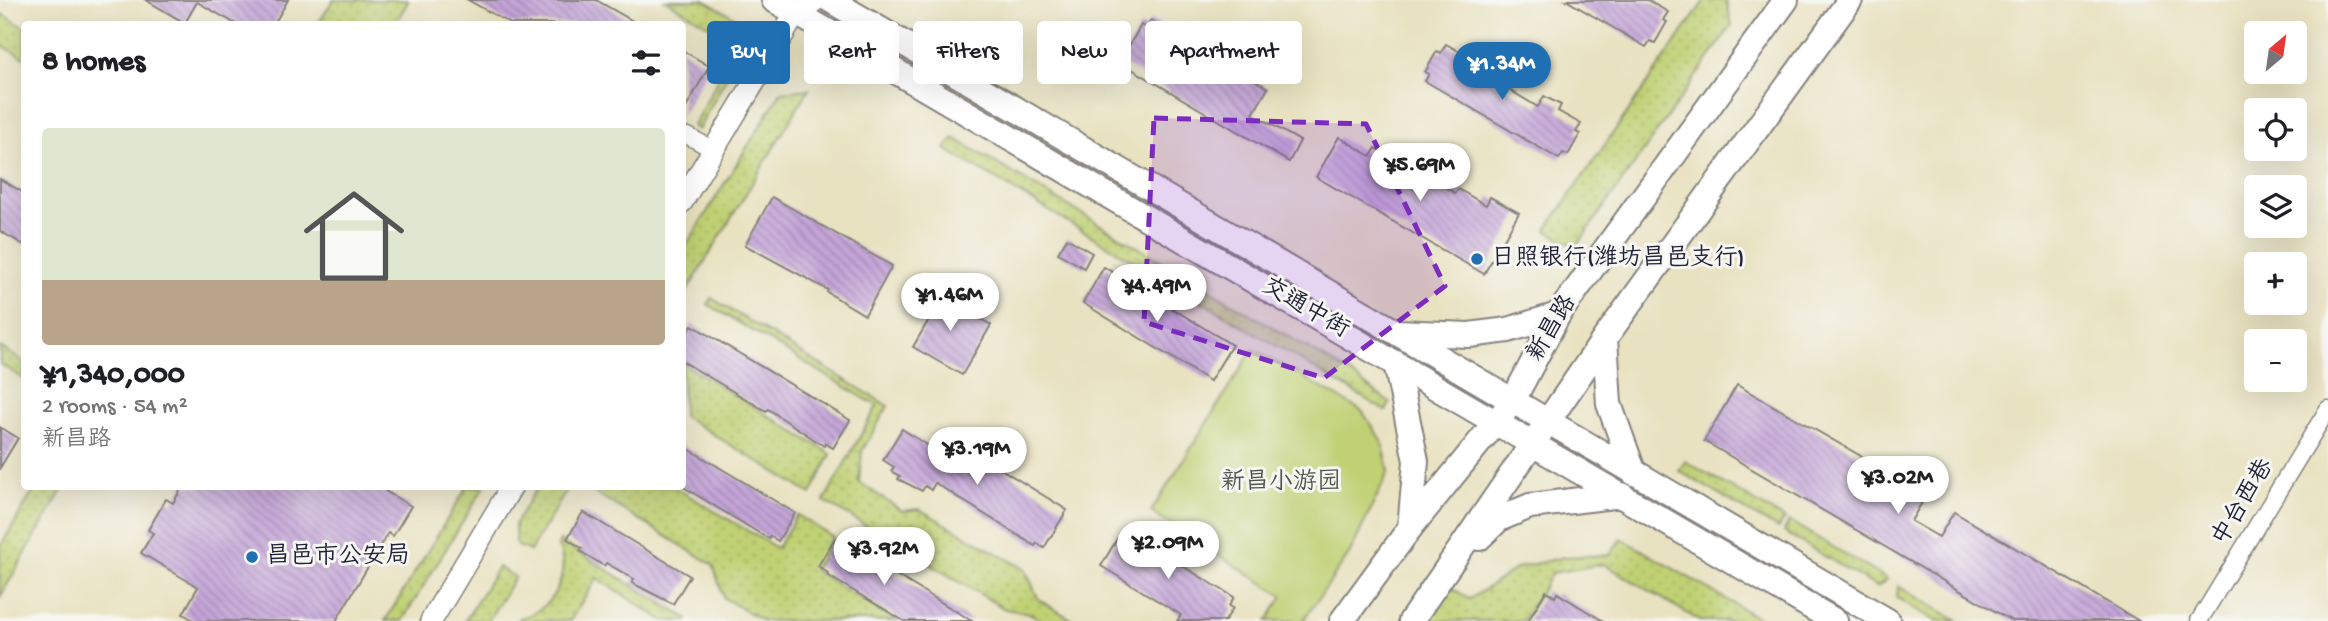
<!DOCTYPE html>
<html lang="en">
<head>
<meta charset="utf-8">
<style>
  body { margin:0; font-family:"Gochi Hand","LXGW WenKai TC",sans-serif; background:#f6f6f6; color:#202124; height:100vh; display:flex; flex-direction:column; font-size:26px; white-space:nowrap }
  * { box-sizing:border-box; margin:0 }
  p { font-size:23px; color:#757577 }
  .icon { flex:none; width:38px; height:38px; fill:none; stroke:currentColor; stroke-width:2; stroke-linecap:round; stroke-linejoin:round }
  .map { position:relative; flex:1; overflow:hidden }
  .drawer { position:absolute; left:21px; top:21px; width:665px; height:469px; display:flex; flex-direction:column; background:#fff; border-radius:7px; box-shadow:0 7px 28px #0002 }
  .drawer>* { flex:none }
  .guide { position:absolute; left:707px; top:21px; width:665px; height:63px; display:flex; gap:14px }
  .needle { width:46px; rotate:29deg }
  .controls { position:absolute; left:2244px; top:21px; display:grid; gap:14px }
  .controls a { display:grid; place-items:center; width:63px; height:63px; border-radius:7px; background:#fff; box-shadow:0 7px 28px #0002; font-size:35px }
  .price { position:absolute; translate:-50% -60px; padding:0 16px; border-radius:24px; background:#fff; color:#222; font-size:23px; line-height:46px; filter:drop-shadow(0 2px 4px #0008) }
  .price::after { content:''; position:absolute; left:50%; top:42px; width:21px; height:16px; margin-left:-10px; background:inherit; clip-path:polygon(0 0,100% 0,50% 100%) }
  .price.selected { background:#1f6fb2; color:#fff }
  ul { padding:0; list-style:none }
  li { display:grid; align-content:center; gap:14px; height:371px; padding:0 21px }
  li+li { border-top:2px solid #e0e0e0 }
  li span { display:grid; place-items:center; height:217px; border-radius:7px; color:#555 }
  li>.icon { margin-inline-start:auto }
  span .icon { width:126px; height:126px; fill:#fffc; stroke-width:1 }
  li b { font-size:30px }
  h2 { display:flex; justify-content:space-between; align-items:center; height:84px; padding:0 21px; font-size:30px }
  .chip { padding:0 24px; border-radius:7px; background:#fff; box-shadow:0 7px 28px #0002; font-size:24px; line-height:63px }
  .chip.selected { background:#1f6fb2; color:#fff }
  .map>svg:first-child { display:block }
  .grass { fill:url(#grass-dots); stroke:#717957; stroke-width:2 }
  .park { fill:#c0d073; stroke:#717957; stroke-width:2 }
  .building { fill:url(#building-back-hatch) }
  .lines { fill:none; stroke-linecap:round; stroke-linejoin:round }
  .street-casing { stroke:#86827e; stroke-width:19 }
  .secondary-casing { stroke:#86827e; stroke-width:24 }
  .primary-casing { stroke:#86827e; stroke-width:28 }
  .street { stroke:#fff; stroke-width:16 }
  .secondary { stroke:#fff; stroke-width:21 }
  .primary { stroke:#fff; stroke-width:24 }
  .marked { fill:#7b2cbf; fill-opacity:0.2; stroke:#7b2cbf; stroke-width:5; stroke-dasharray:14 9; stroke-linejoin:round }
  .poi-dot { fill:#1f6fb2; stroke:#f6f6f2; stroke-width:2.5 }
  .labels { text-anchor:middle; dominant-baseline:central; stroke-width:6; stroke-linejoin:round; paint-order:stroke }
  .poi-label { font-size:24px; fill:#22223b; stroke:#f6f6f2; text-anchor:start }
  .street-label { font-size:24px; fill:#22223b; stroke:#f6f6f2 }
  .park-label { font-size:24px; fill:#51564c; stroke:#f6f6f2 }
</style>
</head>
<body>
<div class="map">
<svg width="2328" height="621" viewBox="0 0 2328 621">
  <defs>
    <pattern id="grass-dots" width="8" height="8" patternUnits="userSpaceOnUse" patternTransform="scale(1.75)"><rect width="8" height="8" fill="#c0d073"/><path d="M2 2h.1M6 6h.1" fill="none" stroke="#a5b264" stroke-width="1.8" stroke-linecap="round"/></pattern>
    <pattern id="building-back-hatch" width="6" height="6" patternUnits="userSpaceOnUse" patternTransform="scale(1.75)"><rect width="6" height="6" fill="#c4a5d8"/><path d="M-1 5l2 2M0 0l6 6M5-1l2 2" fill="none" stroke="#9f86b0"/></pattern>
  </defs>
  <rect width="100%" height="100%" fill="#f6f6f2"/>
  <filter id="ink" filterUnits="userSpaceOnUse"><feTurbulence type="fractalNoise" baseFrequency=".0143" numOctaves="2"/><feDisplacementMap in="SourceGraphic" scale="14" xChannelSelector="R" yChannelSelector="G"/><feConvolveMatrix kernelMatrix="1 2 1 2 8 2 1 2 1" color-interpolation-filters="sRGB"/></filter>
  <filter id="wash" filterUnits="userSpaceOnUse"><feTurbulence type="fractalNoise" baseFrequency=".00686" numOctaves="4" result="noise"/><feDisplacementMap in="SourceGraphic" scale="28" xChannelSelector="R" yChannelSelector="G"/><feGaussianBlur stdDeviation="1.57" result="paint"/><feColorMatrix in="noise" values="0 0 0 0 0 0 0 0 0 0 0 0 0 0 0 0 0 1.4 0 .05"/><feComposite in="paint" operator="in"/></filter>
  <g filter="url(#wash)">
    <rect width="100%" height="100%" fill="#e9e2c1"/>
    <g class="grass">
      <path d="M333 0H409L395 24H318Z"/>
      <path d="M665 0H704L734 17 742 27 744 46Z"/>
      <path d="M1705 0H1726L1732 25 1576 247 1546 230Z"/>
      <path d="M0 13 24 27V58L0 44Z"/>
      <path d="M722 72 727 76 698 130 693 126Z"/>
      <path d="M809 89 683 298V251L781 92Z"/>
      <path d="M954 138 1348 372 1390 403 1386 411 945 149Z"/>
      <path d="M711 298 888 406 862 451 859 482 902 511 919 509 1025 569 1039 600 1075 621H1043L1029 613 1005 609 824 501 877 406 708 304Z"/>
      <path d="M0 347 24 362V379L0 364Z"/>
      <path d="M682 363 831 454 811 494 683 416Z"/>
      <path d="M1685 461 1785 519 1778 529 1679 471Z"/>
      <path d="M36 487H64L0 597V547Z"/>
      <path d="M467 487H484L402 621H385Z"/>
      <path d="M537 487H569L530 551 516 545 515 524Z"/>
      <path d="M594 487H674L777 548 797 515 833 537 814 570 897 621H763L724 598 713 565 592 491Z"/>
      <path d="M1789 521 1887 579 1877 587 1784 532Z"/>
      <path d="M1621 538 1763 621H1700L1604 564 1552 573 1523 621H1426L1450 587 1470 599 1517 568 1564 557 1610 555Z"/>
      <path d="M560 541 688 619 687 621H664L597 578 570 621H518L520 618C550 612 573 575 558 546Z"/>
      <path d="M498 567 515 577 488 621H465Z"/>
      <path d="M1898 586 1958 621H1936L1897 598Z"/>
    </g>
    <path class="park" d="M1253 349 1362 411 1382 441 1389 471 1350 553 1303 621H1267L1283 596 1151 512Z"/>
    <g id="blocks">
      <g class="building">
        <path d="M146 0H288L274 24H236L197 2 185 23Z"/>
        <path d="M468 0H596L638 24H511Z"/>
        <path d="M1566 0H1647L1668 12 1663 20 1667 22 1655 43 1650 41 1646 47Z"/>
        <path d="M1151 20 1175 34 1178 29 1195 39 1193 43 1230 65 1233 61 1251 72 1249 77 1268 88 1253 114 1300 141 1289 162 1120 62 1141 25 1146 28Z"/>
        <path d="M1446 44 1473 59 1476 54 1493 64 1486 76 1538 107 1544 96 1561 105 1558 111 1581 124 1576 132 1580 134 1568 155 1563 153 1559 159 1425 81 1429 74 1425 72 1437 51 1441 53Z"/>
        <path d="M682 50 709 66 682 115Z"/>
        <path d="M1339 137 1371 156 1376 148 1400 162 1402 157 1420 167 1418 171 1455 193 1458 189 1486 205 1490 197 1519 213 1484 274 1316 177Z"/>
        <path d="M0 179 24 193V245L0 231Z"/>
        <path d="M772 197 892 266 865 315 827 292 828 290 745 245Z"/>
        <path d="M1067 238 1092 253 1084 268 1058 253Z"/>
        <path d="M1104 267 1232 345 1210 381 1083 303Z"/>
        <path d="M930 290 991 325 962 375 913 347 931 316 920 309Z"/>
        <path d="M692 325 850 420 833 448 825 443 824 446 768 409 766 411 682 361V341Z"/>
        <path d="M1737 385 1927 494 1911 521 1939 537 1954 512 2139 621H2012L1704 441Z"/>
        <path d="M0 427 18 438 0 468Z"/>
        <path d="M902 429 949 459 959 443 1067 510 1044 548 1037 543 1035 546 935 483 931 490 925 486 922 491 898 479 900 476 891 471 894 467 883 460Z"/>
        <path d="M682 445 795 513 778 541 770 536 769 539 682 486Z"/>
        <path d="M183 486H388L385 491 411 506 393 536 388 533 336 621H195L183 614 198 587 141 553 153 533 148 530 166 499 173 503Z"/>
        <path d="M583 512 690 576 673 604 632 583 634 579 606 563 604 566 580 551 582 548 567 539Z"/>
        <path d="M1126 532 1234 597 1229 606 1233 608 1225 621H1177L1181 615 1101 566 1117 539 1120 541Z"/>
        <path d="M835 538 972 621H904L827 575 828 573 818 566Z"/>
        <path d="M1546 591 1555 597 1557 593 1603 621H1528Z"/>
      </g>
    </g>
  </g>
  <g filter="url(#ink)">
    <use href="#blocks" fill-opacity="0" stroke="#86827e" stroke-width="2"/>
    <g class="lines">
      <g class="street-casing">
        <g id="street">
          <path d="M688 136 714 150"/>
          <path d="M2199 621 2328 409"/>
        </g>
      </g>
      <g class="secondary-casing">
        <g id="secondary">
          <path d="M682 202 796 13 816 0"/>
          <path d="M431 621 512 486"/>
        </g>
      </g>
      <g class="primary-casing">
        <g id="primary">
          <path d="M774 0 1835 621"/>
          <path d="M830 0 1888 621"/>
          <path d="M1397 332 1469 335 1508 330 1558 315"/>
          <path d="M1605 338 1609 404 1634 473"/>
          <path d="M1396 363 1416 461 1410 528"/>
          <path d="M1479 538 1499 519 1530 506 1622 495"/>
          <path d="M1342 621 1410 528 1512 402 1558 315 1786 0"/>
          <path d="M1411 621 1605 338 1850 0"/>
        </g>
      </g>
      <use href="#street" class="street"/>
      <use href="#secondary" class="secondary"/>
      <use href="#primary" class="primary"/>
    </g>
  </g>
  <path class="marked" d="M1154 118 1366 124 1445 286 1324 378 1144 322Z"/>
  <g class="poi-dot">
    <circle cx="1477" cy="259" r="7"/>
    <circle cx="252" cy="557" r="7"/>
  </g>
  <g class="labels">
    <g class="poi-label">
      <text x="1491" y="259">日照银行(潍坊昌邑支行)</text>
      <text x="266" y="557">昌邑市公安局</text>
    </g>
    <g class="street-label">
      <text transform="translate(1305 309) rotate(30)">交通中街</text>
      <text transform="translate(1553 329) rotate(-59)">新昌路</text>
      <text transform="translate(2244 503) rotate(-59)">中台西巷</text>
    </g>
    <g class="park-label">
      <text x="1281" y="483">新昌小游园</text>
    </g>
  </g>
</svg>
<div class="controls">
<a><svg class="needle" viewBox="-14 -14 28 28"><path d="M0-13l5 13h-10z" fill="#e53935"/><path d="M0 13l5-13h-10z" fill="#757577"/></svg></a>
<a><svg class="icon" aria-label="locate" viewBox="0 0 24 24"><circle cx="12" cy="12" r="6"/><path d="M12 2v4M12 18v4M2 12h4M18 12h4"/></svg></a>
<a><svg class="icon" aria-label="layers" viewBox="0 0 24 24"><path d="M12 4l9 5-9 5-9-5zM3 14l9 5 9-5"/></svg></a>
<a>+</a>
<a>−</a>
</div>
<b class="price selected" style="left:1502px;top:102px">¥1.34M</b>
<b class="price" style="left:1420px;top:203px">¥5.69M</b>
<b class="price" style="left:1157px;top:324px">¥4.49M</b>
<b class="price" style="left:950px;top:333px">¥1.46M</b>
<b class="price" style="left:977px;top:487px">¥3.19M</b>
<b class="price" style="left:1898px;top:516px">¥3.02M</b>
<b class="price" style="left:1168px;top:581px">¥2.09M</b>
<b class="price" style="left:884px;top:587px">¥3.92M</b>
<div class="guide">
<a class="chip selected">Buy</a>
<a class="chip">Rent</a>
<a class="chip">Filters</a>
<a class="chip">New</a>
<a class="chip">Apartment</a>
</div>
<section class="drawer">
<h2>8 homes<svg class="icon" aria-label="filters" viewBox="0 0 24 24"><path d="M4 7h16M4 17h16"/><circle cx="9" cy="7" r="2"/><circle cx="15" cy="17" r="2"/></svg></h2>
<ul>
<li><span style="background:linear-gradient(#dfe7d0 70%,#b9a48a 0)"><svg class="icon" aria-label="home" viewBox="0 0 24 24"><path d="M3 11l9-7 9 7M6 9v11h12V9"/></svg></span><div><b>¥1,340,000</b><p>2 rooms · 54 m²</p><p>新昌路</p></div></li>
</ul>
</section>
</div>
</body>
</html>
